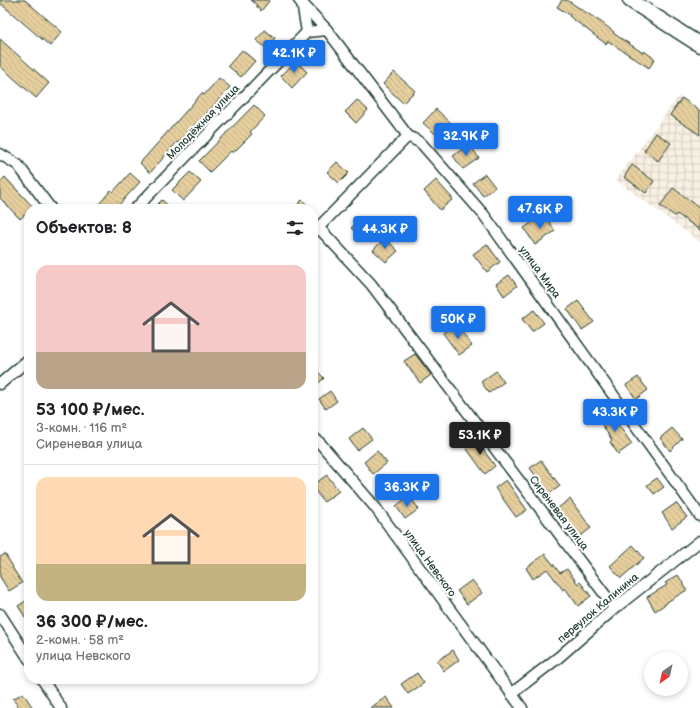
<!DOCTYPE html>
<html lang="ru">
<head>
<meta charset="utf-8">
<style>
  body { margin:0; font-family:"Balsamiq Sans",sans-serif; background:#f6f6f6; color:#202124; height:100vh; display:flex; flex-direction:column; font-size:15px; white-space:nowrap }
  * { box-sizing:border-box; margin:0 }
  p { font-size:13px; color:#757577 }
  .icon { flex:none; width:22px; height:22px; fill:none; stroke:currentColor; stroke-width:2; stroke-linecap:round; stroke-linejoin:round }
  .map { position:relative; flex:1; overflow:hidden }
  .panel { position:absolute; left:24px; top:204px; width:294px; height:480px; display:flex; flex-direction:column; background:#fff; border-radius:16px; box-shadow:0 2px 6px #0003 }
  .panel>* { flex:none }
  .needle { width:26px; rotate:213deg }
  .tools { position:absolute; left:644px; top:652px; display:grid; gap:8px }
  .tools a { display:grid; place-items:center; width:44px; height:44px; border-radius:50%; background:#fff; box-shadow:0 2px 6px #0003; font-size:20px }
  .price { position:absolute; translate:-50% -34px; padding:0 9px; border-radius:4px; background:#1a73e8; color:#fff; font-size:13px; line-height:26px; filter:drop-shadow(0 1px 2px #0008) }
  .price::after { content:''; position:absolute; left:50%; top:24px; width:12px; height:9px; margin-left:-6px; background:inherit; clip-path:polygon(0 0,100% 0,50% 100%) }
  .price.selected { background:#222; color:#fff }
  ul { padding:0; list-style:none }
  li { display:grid; align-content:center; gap:8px; height:212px; padding:0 12px }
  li+li { border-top:1px solid #e0e0e0 }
  li span { display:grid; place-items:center; height:124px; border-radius:12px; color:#555 }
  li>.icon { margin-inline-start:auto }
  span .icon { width:72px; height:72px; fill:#fffc; stroke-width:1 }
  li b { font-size:17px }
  h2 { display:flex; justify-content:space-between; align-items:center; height:48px; padding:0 12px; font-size:17px }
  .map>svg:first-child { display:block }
  .industrial { fill:url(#industrial-grid) }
  .building { fill:url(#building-back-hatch); stroke:#1f3d34 }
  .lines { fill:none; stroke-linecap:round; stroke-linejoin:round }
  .street-casing { stroke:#1f3d34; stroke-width:13 }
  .secondary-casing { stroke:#1f3d34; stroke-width:17 }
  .street { stroke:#fff; stroke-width:10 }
  .secondary { stroke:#fff; stroke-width:14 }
  .labels { text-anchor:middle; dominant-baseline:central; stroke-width:4; stroke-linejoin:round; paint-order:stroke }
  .street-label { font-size:11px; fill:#1f3d34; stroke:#fff }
</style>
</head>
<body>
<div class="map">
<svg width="700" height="708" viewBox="0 0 700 708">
  <defs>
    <pattern id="industrial-grid" width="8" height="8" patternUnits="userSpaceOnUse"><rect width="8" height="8" fill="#f8f0e2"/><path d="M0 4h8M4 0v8" fill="none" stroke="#d4cfc2"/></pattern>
    <pattern id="building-back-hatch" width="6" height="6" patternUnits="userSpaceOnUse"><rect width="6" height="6" fill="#e6ce9d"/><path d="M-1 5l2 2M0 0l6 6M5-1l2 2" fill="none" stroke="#c5b288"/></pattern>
  </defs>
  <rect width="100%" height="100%" fill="#fff"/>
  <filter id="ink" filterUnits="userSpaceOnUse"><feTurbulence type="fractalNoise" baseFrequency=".025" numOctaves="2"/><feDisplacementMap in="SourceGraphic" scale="8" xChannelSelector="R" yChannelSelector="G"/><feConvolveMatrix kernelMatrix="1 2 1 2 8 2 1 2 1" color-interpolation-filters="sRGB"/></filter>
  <g filter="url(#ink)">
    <path class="industrial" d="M679 96 700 111V242L616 180Z"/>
    <g class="building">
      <path d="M0 0H25L62 32 50 46 0 3Z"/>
      <path d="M251 0H270L261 11 256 6 257 5Z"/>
      <path d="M562 0H567L576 6 601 22 614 32 613 33 643 53 644 51 655 59 649 68 608 41 606 44 569 16 570 15 557 7Z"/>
      <path d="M265 30 275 38 266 48 256 40Z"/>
      <path d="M0 39 49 83 36 98 0 66Z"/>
      <path d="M242 50 255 61 241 77 228 66Z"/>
      <path d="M296 61 307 72 292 88 281 76Z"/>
      <path d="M394 72 415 91 403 103 383 84Z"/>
      <path d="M219 78 230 87 197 124 196 123 178 143 177 142 150 173 140 163 202 93 204 95Z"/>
      <path d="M682 98 700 111V135L670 115Z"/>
      <path d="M357 100 368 110 356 123 345 112Z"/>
      <path d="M254 105 265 116 250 132 252 134 233 153 231 151 210 172 199 161Z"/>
      <path d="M436 109 452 124 439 137 423 123Z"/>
      <path d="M656 133 671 143 658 161 644 151Z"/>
      <path d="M469 144 479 158 463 169 453 156Z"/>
      <path d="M337 162 349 173 339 183 327 172Z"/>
      <path d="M632 165 654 181 646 193 624 177Z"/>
      <path d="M190 172 201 182 183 201 172 190Z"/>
      <path d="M130 173 140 182 115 209H95L111 190 113 192Z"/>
      <path d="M485 174 495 187 483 196 473 183Z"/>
      <path d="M5 177 33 207 31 209H29V211L20 219 0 198V182Z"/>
      <path d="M436 180 453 199 440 210 424 191Z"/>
      <path d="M673 188 700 208V230L677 214 675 216 660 206Z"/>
      <path d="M162 200 172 209H153Z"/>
      <path d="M302 200 312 209H293Z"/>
      <path d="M544 214 555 231 535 245 524 228Z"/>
      <path d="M363 217 372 226 361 237 351 228Z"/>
      <path d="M385 238 398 251 386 262 373 250Z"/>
      <path d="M487 244 500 262 487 272 473 254Z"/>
      <path d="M509 275 517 286 504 296 496 284Z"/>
      <path d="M578 301 594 322 582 330 567 309Z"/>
      <path d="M534 310 544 323 532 332 522 319Z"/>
      <path d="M456 324 472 346 459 355 443 333Z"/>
      <path d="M415 354 431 375 420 383 404 361Z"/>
      <path d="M313 367 324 378 313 388Z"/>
      <path d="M496 371 504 382 489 393 481 382Z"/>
      <path d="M638 377 648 390 636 399 626 385Z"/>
      <path d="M330 391 337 401 326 409 319 399Z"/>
      <path d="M609 412 632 444 618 454 610 442 612 440 599 420Z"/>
      <path d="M363 428 372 439 357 450 349 439Z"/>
      <path d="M672 428 682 439 670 451 660 438Z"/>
      <path d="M475 438 495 466 485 474 464 445Z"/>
      <path d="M377 451 387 463 373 474 364 462Z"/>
      <path d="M541 460 560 486 549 494 530 468Z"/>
      <path d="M327 475 339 491 324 502 313 488V485Z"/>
      <path d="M657 478 664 487 654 494 647 485Z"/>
      <path d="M506 480 527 510 516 517 495 488Z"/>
      <path d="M409 496 419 509 405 519 396 506Z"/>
      <path d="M570 499 591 528 579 537 558 508Z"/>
      <path d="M676 503 687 517 672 528 662 513Z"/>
      <path d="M633 545 644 558 621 578 610 566Z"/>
      <path d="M5 554 13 567H12L22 583 9 591 0 577V557Z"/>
      <path d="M545 554 560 573 567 569 578 584 580 582 591 596 578 606 565 588 563 590 547 569 533 579 526 568Z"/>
      <path d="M678 575 687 590 667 602V603L655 611 647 597 667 585 665 583Z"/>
      <path d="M472 580 482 593 467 604 457 591Z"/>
      <path d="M29 599V623L18 606Z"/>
      <path d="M453 650 459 660 444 671 437 661Z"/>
      <path d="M417 673 424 683 408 694 401 684Z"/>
      <path d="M23 693 33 708H19L13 699Z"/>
      <path d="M386 697 394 708H370Z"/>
    </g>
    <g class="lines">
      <g class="street-casing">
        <g id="street">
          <path d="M299 0 327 30 408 136 421 143 484 215 700 516"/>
          <path d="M302 3 307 32"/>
          <path d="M0 154 18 165 51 209"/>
          <path d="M135 209 307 32 327 30"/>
          <path d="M318 227 371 284 615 608"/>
          <path d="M313 233 408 136"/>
          <path d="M0 384 29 359"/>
          <path d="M313 437 320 443 375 507 522 708"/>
          <path d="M0 614 29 659"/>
          <path d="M42 679 61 708"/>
          <path d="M511 694 559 657 615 608 700 541"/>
        </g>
      </g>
      <g class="secondary-casing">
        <path id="secondary" d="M630 0 700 45"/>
      </g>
      <use href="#street" class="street"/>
      <use href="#secondary" class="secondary"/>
    </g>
  </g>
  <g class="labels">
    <g class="street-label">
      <text transform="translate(203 122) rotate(-46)">Молодёжная улица</text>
      <text transform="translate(540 272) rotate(54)">улица Мира</text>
      <text transform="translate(559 513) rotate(53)">Сиреневая улица</text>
      <text transform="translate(430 563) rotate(54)">улица Невского</text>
      <text transform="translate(598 608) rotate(-40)">переулок Калинина</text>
    </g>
  </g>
</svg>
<div class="tools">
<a><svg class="needle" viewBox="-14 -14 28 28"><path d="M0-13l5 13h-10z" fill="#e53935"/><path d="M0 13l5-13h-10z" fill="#757577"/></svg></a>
</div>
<b class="price" style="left:294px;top:74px">42.1K ₽</b>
<b class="price" style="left:466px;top:157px">32.9K ₽</b>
<b class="price" style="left:540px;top:230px">47.6K ₽</b>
<b class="price" style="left:385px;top:250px">44.3K ₽</b>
<b class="price" style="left:458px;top:340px">50K ₽</b>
<b class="price" style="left:615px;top:433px">43.3K ₽</b>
<b class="price selected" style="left:480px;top:456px">53.1K ₽</b>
<b class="price" style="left:407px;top:508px">36.3K ₽</b>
<section class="panel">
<h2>Объектов: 8<svg class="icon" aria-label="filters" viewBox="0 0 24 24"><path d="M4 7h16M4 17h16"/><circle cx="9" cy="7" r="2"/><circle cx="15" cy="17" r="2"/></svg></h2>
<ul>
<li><span style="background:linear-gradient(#f6c9c9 70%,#b9a48a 0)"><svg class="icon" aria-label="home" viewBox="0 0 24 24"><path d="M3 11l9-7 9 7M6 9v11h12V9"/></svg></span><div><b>53 100 ₽/мес.</b><p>3-комн. · 116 m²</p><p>Сиреневая улица</p></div></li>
<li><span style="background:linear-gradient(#ffd9b3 70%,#c2b280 0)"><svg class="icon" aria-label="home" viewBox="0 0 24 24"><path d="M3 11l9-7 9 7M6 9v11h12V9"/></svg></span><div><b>36 300 ₽/мес.</b><p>2-комн. · 58 m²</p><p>улица Невского</p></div></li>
</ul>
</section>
</div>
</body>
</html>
